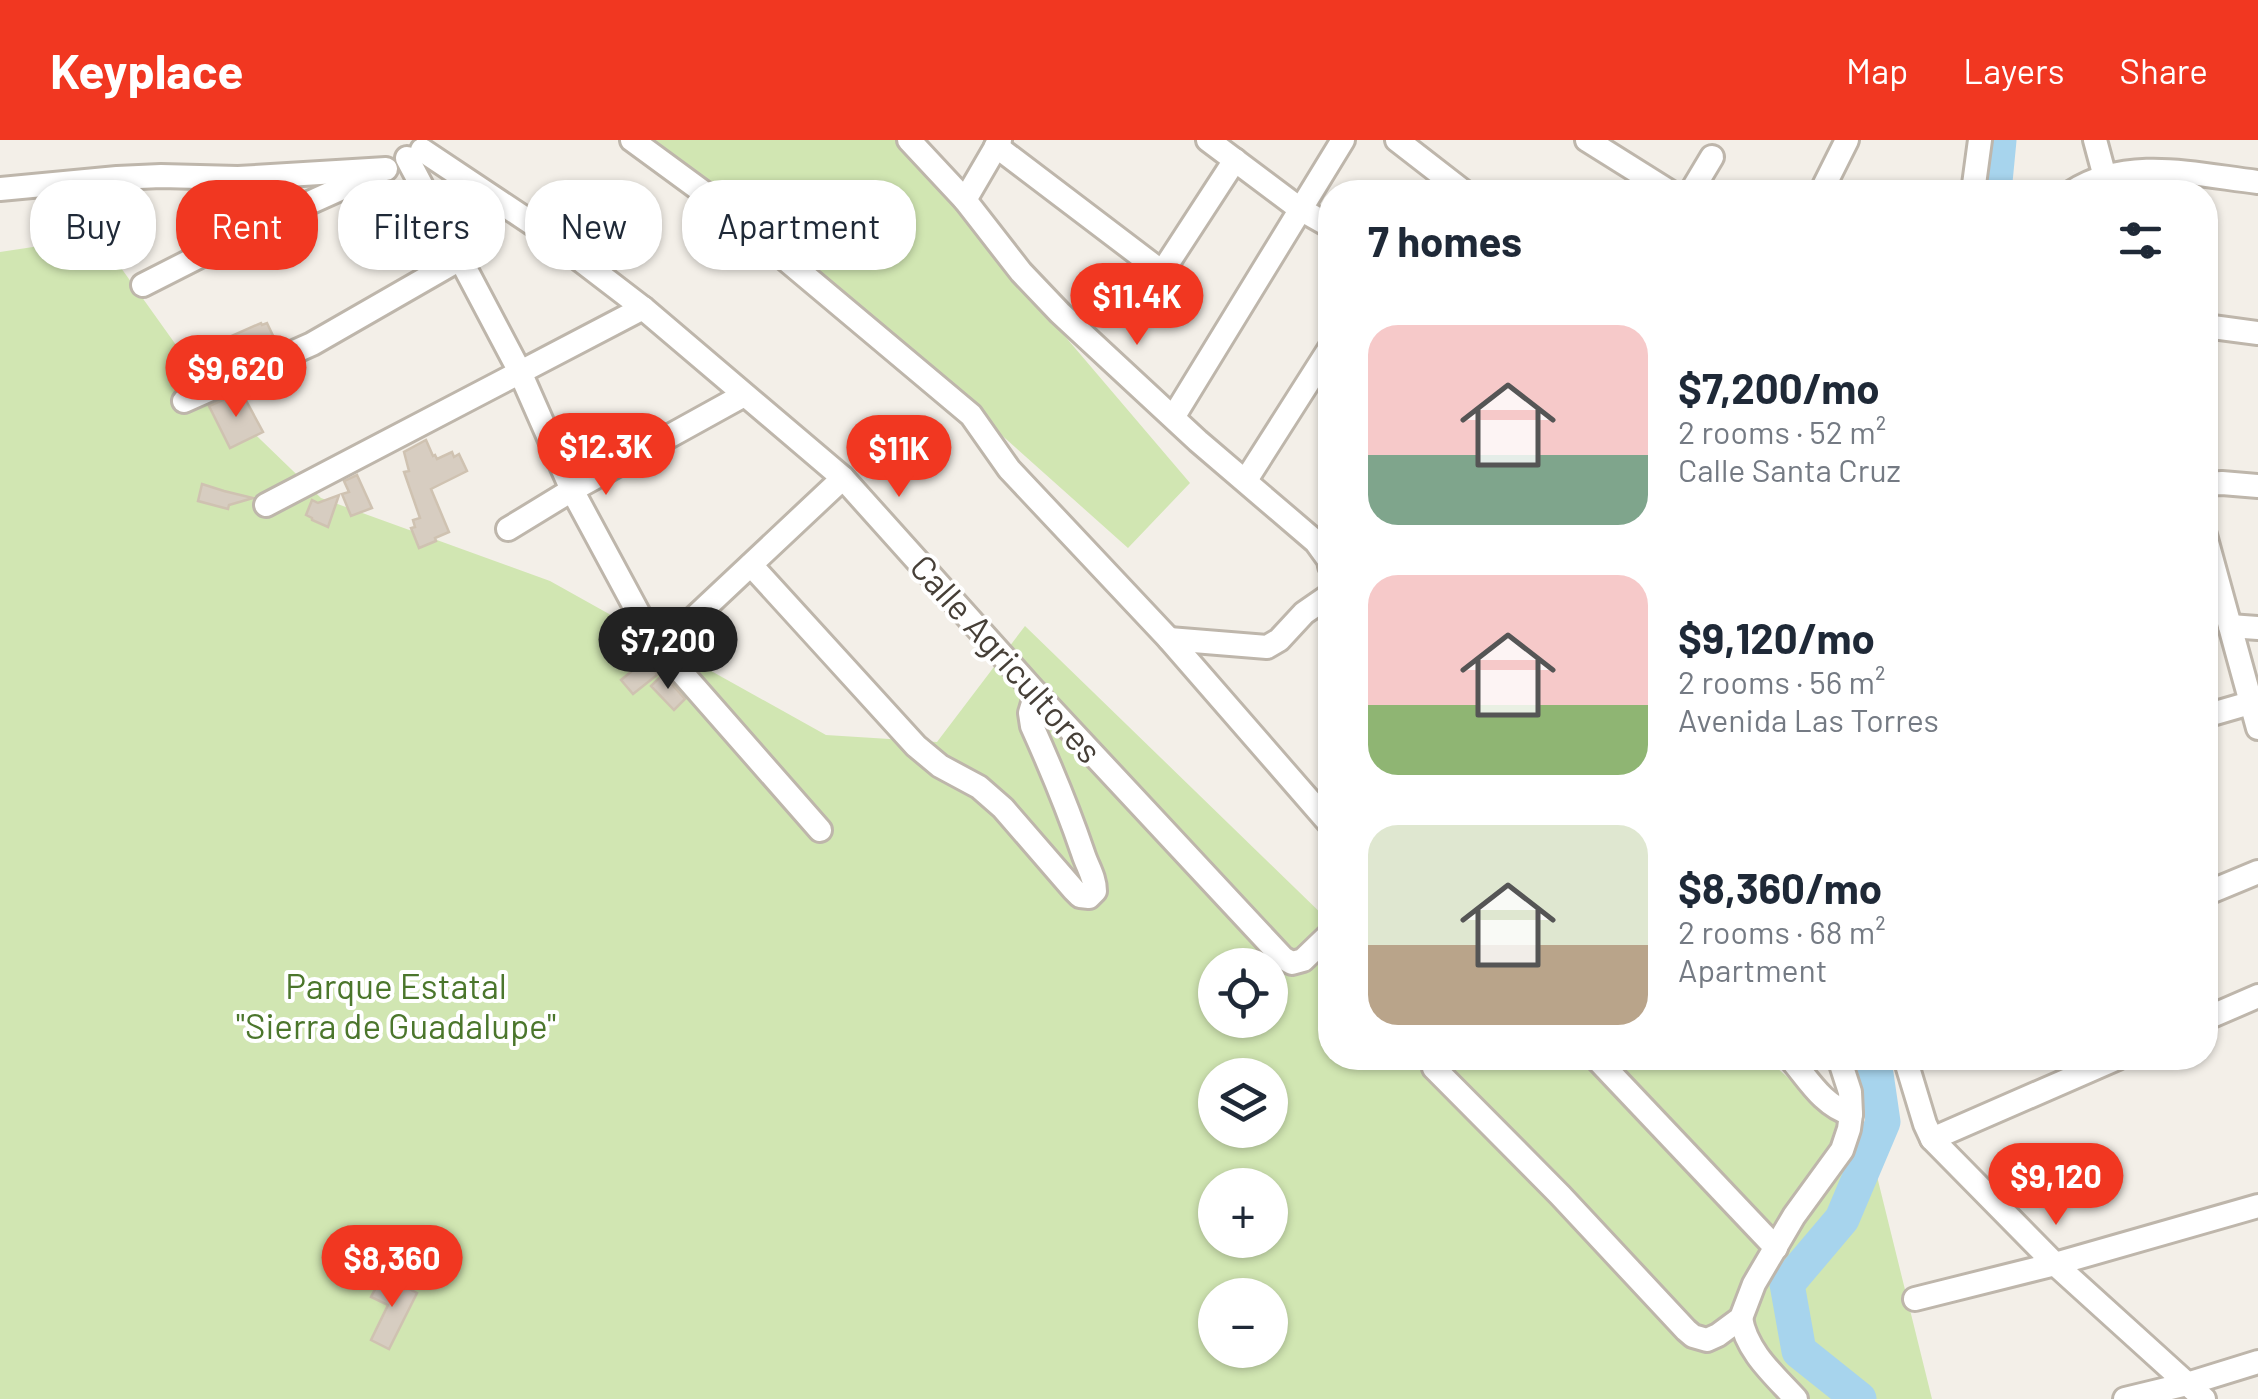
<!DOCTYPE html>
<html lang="en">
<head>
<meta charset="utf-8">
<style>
  body { margin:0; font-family:Barlow,sans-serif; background:#f6f6f7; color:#1f2937; height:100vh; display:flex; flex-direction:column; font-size:38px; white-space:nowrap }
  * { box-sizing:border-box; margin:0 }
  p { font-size:32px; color:#747a83 }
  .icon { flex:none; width:55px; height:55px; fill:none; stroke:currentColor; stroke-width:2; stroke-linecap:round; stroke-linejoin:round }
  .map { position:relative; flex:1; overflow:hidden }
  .sheet { position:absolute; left:1318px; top:40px; width:900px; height:890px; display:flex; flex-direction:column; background:#fff; border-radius:40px; box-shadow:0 2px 8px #0004 }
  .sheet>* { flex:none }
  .banner { position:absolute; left:30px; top:40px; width:950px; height:90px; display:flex; gap:20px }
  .controls { position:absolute; left:1198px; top:808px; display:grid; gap:20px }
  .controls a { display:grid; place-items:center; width:90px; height:90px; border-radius:50%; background:#fff; box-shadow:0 2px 8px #0004; font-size:50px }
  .price { position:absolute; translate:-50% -85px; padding:0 22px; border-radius:35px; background:#f13721; color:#fff; font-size:32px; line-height:65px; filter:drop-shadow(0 2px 5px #0008) }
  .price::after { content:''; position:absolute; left:50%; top:60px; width:30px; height:22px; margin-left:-15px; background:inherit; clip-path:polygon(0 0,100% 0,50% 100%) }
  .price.on { background:#222; color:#fff }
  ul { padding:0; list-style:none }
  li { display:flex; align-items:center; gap:30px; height:250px; padding:0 50px }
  li span { display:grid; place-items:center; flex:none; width:280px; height:200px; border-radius:30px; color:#555 }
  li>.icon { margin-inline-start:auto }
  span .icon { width:120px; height:120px; fill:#fffc; stroke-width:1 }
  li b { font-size:42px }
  h2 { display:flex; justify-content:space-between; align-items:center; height:120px; padding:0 50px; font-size:42px }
  .pill { padding:0 35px; border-radius:40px; background:#fff; box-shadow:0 2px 8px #0004; font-size:35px; line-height:90px }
  .pill.on { background:#f13721; color:#fff }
  header { display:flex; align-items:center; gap:60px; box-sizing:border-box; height:140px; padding:0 50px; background:#f13721; color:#fff }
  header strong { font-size:48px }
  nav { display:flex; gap:55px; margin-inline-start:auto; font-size:35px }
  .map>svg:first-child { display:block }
  .green { fill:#d1e6b2; fill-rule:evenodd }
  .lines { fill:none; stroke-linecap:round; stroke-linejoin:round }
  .river { stroke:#a7d4ed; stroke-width:35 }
  .building { fill:#d7cdc1; stroke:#cfc2b1; stroke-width:2.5 }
  .minor-casing { stroke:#beb6ab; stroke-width:28 }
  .minor { stroke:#fff; stroke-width:22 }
  .labels { text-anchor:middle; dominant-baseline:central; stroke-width:8; stroke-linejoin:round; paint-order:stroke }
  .street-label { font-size:35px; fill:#463f37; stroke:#fff }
  .park-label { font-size:35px; fill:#4b762c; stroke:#fff }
</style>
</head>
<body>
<header>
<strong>Keyplace</strong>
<nav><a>Map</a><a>Layers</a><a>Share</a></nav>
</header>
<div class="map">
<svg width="2258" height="1259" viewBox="0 0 2258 1259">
  <rect width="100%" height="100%" fill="#f3efe8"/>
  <g class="green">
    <path d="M649 0H899L958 63 1040 167 1190 343 1128 408 839 150Z"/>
    <path d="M99 97 206 247 321 358 550 441 826 595 937 602 1025 486 1330 782V918H1766L1871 1012 1932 1259H0V112ZM1215 825H1270V880H1215ZM1215 935H1270V990H1215ZM1215 1045H1270V1100H1215ZM1215 1155H1270V1210H1215Z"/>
  </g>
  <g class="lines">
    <g class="river">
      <path d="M1994 52 1999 0"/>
      <path d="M1859 1259 1799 1211 1787 1144 1842 1079 1883 982 1875 927 1871 918"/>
    </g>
  </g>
  <g class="building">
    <path d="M261 183 262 185 267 183 275 200 233 220 232 218 229 219 220 201Z"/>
    <path d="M242 253 263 292 230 308 209 266 225 259 227 262Z"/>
    <path d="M426 300 433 316 435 315 437 319 452 312 454 317 459 314 467 331 431 349 449 392 435 398 436 401 419 408 411 388 415 387 413 380 420 378 404 332 409 331 404 312Z"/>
    <path d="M357 335 372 368 351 376 342 354 349 352 344 341Z"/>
    <path d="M202 344 224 351 253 358 229 365 228 369 198 361Z"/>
    <path d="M339 355 328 387 312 380V378L306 375 312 360 318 363Z"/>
    <path d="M648 518 657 535 633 554 621 540Z"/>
    <path d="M663 534 685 559 674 570 651 546Z"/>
    <path d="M388 1135 392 1140 417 1153 389 1209 371 1200 388 1165 371 1157 379 1142Z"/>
  </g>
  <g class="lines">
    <g class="minor-casing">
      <g id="minor">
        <path d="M632 0 722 66 971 275 1009 329 1169 499 1330 684"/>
        <path d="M909 0 965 60 1021 132 1060 173 1198 301 1316 402 1329 420 1330 426"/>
        <path d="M1208 0 1300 69 1330 86"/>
        <path d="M1397 0 1464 52"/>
        <path d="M1587 0 1670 52"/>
        <path d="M2095 0 2109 52"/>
        <path d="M996 6 1162 132"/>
        <path d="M422 10 536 86 643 168 843 338 1036 553 1283 818 1292 823 1303 820 1330 794"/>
        <path d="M407 18 520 232 572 350 648 491 676 526 820 690"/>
        <path d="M0 49 117 38 161 36 238 38 386 29"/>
        <path d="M1691 52 1712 17"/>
        <path d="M1821 52 1847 0"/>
        <path d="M1973 52 1980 0"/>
        <path d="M2072 52C2127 16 2197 35 2258 42"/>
        <path d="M965 60 1000 0"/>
        <path d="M143 145 269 81 371 35"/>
        <path d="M1138 169 1235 20"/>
        <path d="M2205 186 2258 193"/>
        <path d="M184 261 312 204 460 119"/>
        <path d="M1174 276 1343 0"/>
        <path d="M1246 340 1330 208"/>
        <path d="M2205 344 2222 343 2258 346"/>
        <path d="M266 365 643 168"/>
        <path d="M508 389 572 350 744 255"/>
        <path d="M2205 395 2258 588"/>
        <path d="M751 425 916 606 940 626 979 647 1003 668 1074 750 1080 756 1089 757 1095 751C1095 737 1087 726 1083 713 1068 669 1051 628 1032 586L1030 573 1036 553"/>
        <path d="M2230 486 2258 488"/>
        <path d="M1169 499 1267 507 1279 500 1304 473 1330 455"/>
        <path d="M661 509 843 338"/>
        <path d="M2205 576 2250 563"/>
        <path d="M2205 754 2258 732"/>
        <path d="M2205 879 2258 856"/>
        <path d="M1596 918 1776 1108"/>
        <path d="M1790 918C1808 939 1823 966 1851 974"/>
        <path d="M1905 918 1925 984 1932 999 2055 1124 2204 1259"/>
        <path d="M1434 928 1560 1055 1686 1190 1693 1196 1707 1200 1718 1195 1741 1178 1754 1144 1794 1076 1842 1010 1849 989 1851 974 1850 952 1839 918"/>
        <path d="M1932 999 2118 918"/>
        <path d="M1915 1159 2055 1124 2258 1066"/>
        <path d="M1741 1178C1746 1211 1774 1235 1796 1259"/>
        <path d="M2125 1259 2187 1244 2258 1222"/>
      </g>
    </g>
    <use href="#minor" class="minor"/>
  </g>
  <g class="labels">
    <g class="street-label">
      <text transform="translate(1007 518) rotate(48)">Calle Agricultores</text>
    </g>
    <g class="park-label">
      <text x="396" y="845">Parque Estatal<tspan x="396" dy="40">"Sierra de Guadalupe"</tspan></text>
    </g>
  </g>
</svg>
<div class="controls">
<a><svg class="icon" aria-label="locate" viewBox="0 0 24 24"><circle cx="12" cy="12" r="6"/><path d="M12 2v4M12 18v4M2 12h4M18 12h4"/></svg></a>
<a><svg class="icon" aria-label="layers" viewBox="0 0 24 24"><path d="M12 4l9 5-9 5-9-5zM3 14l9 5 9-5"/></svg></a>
<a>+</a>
<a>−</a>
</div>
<b class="price" style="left:1137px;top:208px">$11.4K</b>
<b class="price" style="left:236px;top:280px">$9,620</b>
<b class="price" style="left:606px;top:358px">$12.3K</b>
<b class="price" style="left:899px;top:360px">$11K</b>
<b class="price on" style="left:668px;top:552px">$7,200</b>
<b class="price" style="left:2056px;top:1088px">$9,120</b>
<b class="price" style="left:392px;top:1170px">$8,360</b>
<div class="banner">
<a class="pill">Buy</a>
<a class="pill on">Rent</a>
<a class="pill">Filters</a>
<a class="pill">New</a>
<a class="pill">Apartment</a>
</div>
<section class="sheet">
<h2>7 homes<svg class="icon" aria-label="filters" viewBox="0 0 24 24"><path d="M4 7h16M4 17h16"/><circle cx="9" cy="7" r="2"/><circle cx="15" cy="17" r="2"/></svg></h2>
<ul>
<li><span style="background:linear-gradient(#f6c9c9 65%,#7fa58c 0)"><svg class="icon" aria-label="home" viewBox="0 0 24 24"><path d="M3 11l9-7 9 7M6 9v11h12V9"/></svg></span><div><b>$7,200/mo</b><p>2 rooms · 52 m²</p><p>Calle Santa Cruz</p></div></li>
<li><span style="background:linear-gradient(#f6c9c9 65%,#8fb573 0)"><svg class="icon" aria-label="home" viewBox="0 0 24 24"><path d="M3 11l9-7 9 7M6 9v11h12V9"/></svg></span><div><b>$9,120/mo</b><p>2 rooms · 56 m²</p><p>Avenida Las Torres</p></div></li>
<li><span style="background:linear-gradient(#dfe7d0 60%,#b9a48a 0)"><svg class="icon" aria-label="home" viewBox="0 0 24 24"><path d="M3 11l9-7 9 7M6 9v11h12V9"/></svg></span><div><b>$8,360/mo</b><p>2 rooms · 68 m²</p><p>Apartment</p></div></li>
</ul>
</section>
</div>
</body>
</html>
